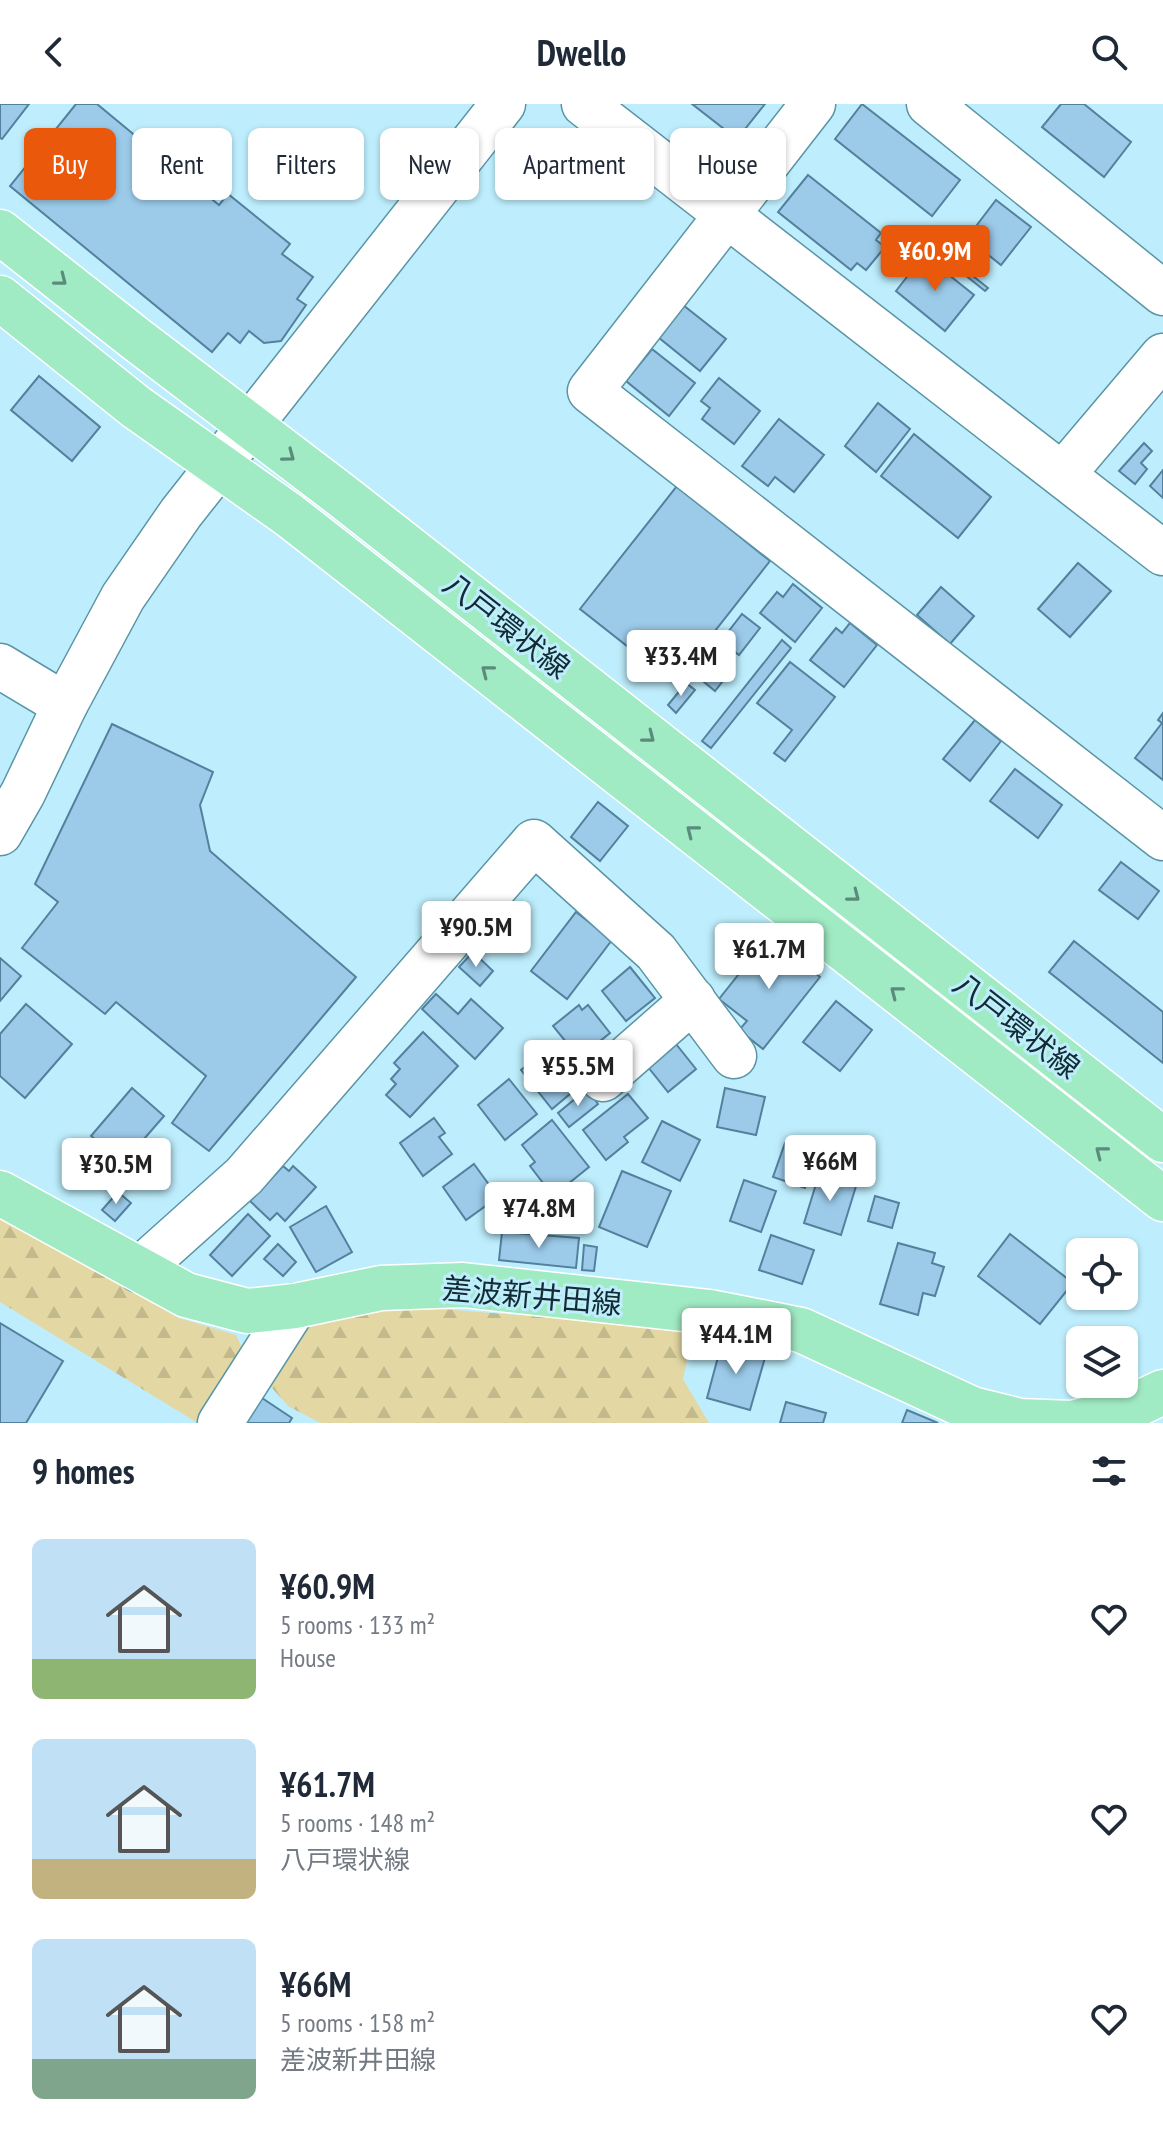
<!DOCTYPE html>
<html lang="en">
<head>
<meta charset="utf-8">
<style>
  body { margin:0; font-family:"PT Sans Narrow","Noto Sans JP",sans-serif; background:#f6f6f7; color:#1f2937; height:100vh; display:flex; flex-direction:column; font-size:30px; white-space:nowrap }
  * { box-sizing:border-box; margin:0 }
  p { font-size:26px; color:#747a83 }
  .icon { flex:none; width:44px; height:44px; fill:none; stroke:currentColor; stroke-width:2; stroke-linecap:round; stroke-linejoin:round }
  .map { position:relative; height:1319px; overflow:hidden }
  .details { display:flex; flex-direction:column; background:#fff; flex:1 }
  .details>* { flex:none }
  .banner { position:absolute; left:24px; top:24px; width:1116px; height:72px; display:flex; gap:16px }
  .tools { position:absolute; left:1066px; top:1134px; display:grid; gap:16px }
  .tools a { display:grid; place-items:center; width:72px; height:72px; border-radius:12px; background:#fff; box-shadow:0 2px 6px #0004; font-size:40px }
  .price { position:absolute; translate:-50% -68px; padding:0 18px; border-radius:8px; background:#fff; color:#222; font-size:26px; line-height:52px; filter:drop-shadow(0 2px 4px #0008) }
  .price::after { content:''; position:absolute; left:50%; top:48px; width:24px; height:18px; margin-left:-12px; background:inherit; clip-path:polygon(0 0,100% 0,50% 100%) }
  .price.current { background:#ea580c; color:#fff }
  ul { padding:0; list-style:none }
  li { display:flex; align-items:center; gap:24px; height:200px; padding:0 32px }
  li span { display:grid; place-items:center; flex:none; width:224px; height:160px; border-radius:12px; color:#555 }
  li>.icon { margin-inline-start:auto }
  span .icon { width:96px; height:96px; fill:#fffc; stroke-width:1 }
  li b { font-size:34px }
  h2 { display:flex; justify-content:space-between; align-items:center; height:96px; padding:0 32px; font-size:34px }
  .pill { padding:0 28px; border-radius:12px; background:#fff; box-shadow:0 2px 6px #0004; font-size:28px; line-height:72px }
  .pill.current { background:#ea580c; color:#fff }
  header { display:flex; justify-content:space-between; align-items:center; height:104px; padding:0 32px; background:#fff; font-size:36px; font-weight:700 }
  .map>svg:first-child { display:block }
  .forest { fill:url(#forest-firs) }
  .building { fill:#9ccbea; stroke:#53809d; stroke-width:2 }
  .lines { fill:none; stroke-linecap:round; stroke-linejoin:round }
  .minor-casing { stroke:#5a95a5; stroke-width:47 }
  .major-casing { stroke:#fff; stroke-width:47 }
  .minor { stroke:#fff; stroke-width:44 }
  .major { stroke:#a1ebc4; stroke-width:44 }
  .oneway { stroke:#5a8b7b }
  .labels { text-anchor:middle; dominant-baseline:central; stroke-width:6; stroke-linejoin:round; paint-order:stroke }
  .street-label { font-size:30px; fill:#132b32; stroke:#beeefd }
</style>
</head>
<body>
<header><svg class="icon" aria-label="back" viewBox="0 0 24 24"><path d="M15 5l-7 7 7 7"/></svg>Dwello<svg class="icon" aria-label="search" viewBox="0 0 24 24"><circle cx="10" cy="10" r="6"/><path d="M15 15l6 6"/></svg></header>
<div class="map">
<svg width="1163" height="1319" viewBox="0 0 1163 1319">
  <defs>
    <pattern id="forest-firs" width="22" height="20" patternUnits="userSpaceOnUse" patternTransform="scale(2)"><rect width="22" height="20" fill="#e3d8a3"/><path d="M5 1l3.5 6h-7zM16 11l3.5 6h-7z" fill="#c2ba8d"/></pattern>
  </defs>
  <rect width="100%" height="100%" fill="#beeefd"/>
  <g class="forest">
    <path d="M0 1114 179 1214 236 1231 245 1250 196 1318 0 1198Z"/>
    <path d="M392 1201 694 1225 683 1275 709 1319H320L288 1302 265 1276 299 1226Z"/>
  </g>
  <g class="building">
    <path d="M0 0H29L2 35 0 34Z"/>
    <path d="M76 0H97L219 101 228 90 290 140 282 150 313 173 297 195 306 201 281 237 264 239 249 227 240 239 228 229 212 248 10 82Z"/>
    <path d="M692 0H765L737 35Z"/>
    <path d="M862 0 960 76 932 112 835 35Z"/>
    <path d="M1061 0H1084L1131 38 1104 73 1042 23Z"/>
    <path d="M808 71 881 129 876 136 885 143 866 166 857 159 851 166 778 108Z"/>
    <path d="M996 96 1031 123 1001 161 967 134Z"/>
    <path d="M924 151 974 191 945 227 896 187Z"/>
    <path d="M953 156 988 184 985 187 950 159Z"/>
    <path d="M683 201 726 235 700 267 658 233Z"/>
    <path d="M652 245 695 279 669 312 626 277Z"/>
    <path d="M39 272 100 323 72 357 11 306Z"/>
    <path d="M719 274 760 307 734 340 702 315 710 304 701 297Z"/>
    <path d="M878 299 910 325 876 368 845 342Z"/>
    <path d="M779 315 824 351 794 388 775 373 768 382 742 362Z"/>
    <path d="M914 330 991 393 958 434 881 372Z"/>
    <path d="M1144 339 1152 347 1141 359 1147 365 1135 380 1119 367Z"/>
    <path d="M1163 366V394L1150 382Z"/>
    <path d="M677 382 770 457 674 579 580 505Z"/>
    <path d="M1078 459 1111 487 1070 533 1038 505Z"/>
    <path d="M793 480 822 504 795 538 760 509 777 488 783 493Z"/>
    <path d="M941 483 974 512 950 540 917 511Z"/>
    <path d="M742 510 760 524 739 551 721 537Z"/>
    <path d="M850 519 877 541 844 583 810 556 836 524 842 529Z"/>
    <path d="M782 536 791 544 711 644 702 637Z"/>
    <path d="M706 550 730 568 715 587 692 568Z"/>
    <path d="M790 558 835 593 785 657 774 649 792 626 757 599Z"/>
    <path d="M686 579 695 586 676 609 668 601Z"/>
    <path d="M1163 609V676L1135 654 1162 619 1158 616Z"/>
    <path d="M975 616 1001 637 970 677 943 655Z"/>
    <path d="M112 620 213 668 200 701 210 747 356 873 209 1047 172 1019 206 972 116 898 105 910 22 844 58 798 35 780Z"/>
    <path d="M1015 665 1062 701 1038 734 990 697Z"/>
    <path d="M598 698 628 722 600 757 571 733Z"/>
    <path d="M1121 758 1159 787 1138 815 1099 786Z"/>
    <path d="M576 808 612 836 567 895 531 867Z"/>
    <path d="M769 832 820 873 763 945 739 926 747 917 719 895Z"/>
    <path d="M1074 837 1163 908V959L1049 868Z"/>
    <path d="M473 848 493 867 480 882 459 863Z"/>
    <path d="M0 854 21 872 0 897Z"/>
    <path d="M630 863 655 894 626 917 602 887Z"/>
    <path d="M436 890 458 910 471 895 503 924 475 955 422 905Z"/>
    <path d="M836 897 872 926 840 967 803 938Z"/>
    <path d="M26 900 72 940 25 994 0 972V930Z"/>
    <path d="M579 901 582 906 588 901 610 929 579 954 553 922Z"/>
    <path d="M423 928 458 962 410 1013 386 991 396 980 391 975 400 965 394 959Z"/>
    <path d="M672 935 696 965 668 988 644 958Z"/>
    <path d="M552 942 582 980 552 1005 521 966Z"/>
    <path d="M509 975 537 1010 505 1036 478 1001Z"/>
    <path d="M132 984 164 1012 123 1059 91 1032Z"/>
    <path d="M725 984 765 993 756 1031 717 1023Z"/>
    <path d="M587 985 598 1000 569 1023 558 1009Z"/>
    <path d="M628 990 648 1014 624 1033 628 1038 606 1056 583 1026Z"/>
    <path d="M434 1014 445 1029 439 1033 452 1050 423 1072 400 1039Z"/>
    <path d="M552 1016 589 1063 553 1092 530 1062 535 1058 522 1041Z"/>
    <path d="M662 1017 700 1036 680 1077 642 1058Z"/>
    <path d="M785 1039 817 1051 805 1084 773 1073Z"/>
    <path d="M474 1060 498 1093 466 1116 443 1083Z"/>
    <path d="M283 1062 289 1067 293 1062 316 1083 285 1117 277 1109 270 1116 250 1097Z"/>
    <path d="M622 1067 671 1087 647 1143 599 1123Z"/>
    <path d="M820 1067 857 1079 841 1131 804 1119Z"/>
    <path d="M744 1076 776 1087 761 1128 730 1117Z"/>
    <path d="M118 1088 131 1099 115 1117 102 1106Z"/>
    <path d="M875 1092 899 1099 892 1124 868 1117Z"/>
    <path d="M326 1102 352 1148 316 1168 290 1123Z"/>
    <path d="M248 1110 270 1132 232 1172 210 1151Z"/>
    <path d="M502 1128 579 1134 576 1164 499 1156Z"/>
    <path d="M1010 1130 1073 1179 1040 1220 978 1172Z"/>
    <path d="M771 1131 814 1146 802 1180 759 1166Z"/>
    <path d="M898 1139 935 1149 932 1159 944 1163 935 1192 923 1189 918 1211 880 1200Z"/>
    <path d="M278 1140 296 1158 283 1172 264 1155Z"/>
    <path d="M584 1141 597 1143 594 1167 582 1166Z"/>
    <path d="M0 1219 63 1257 26 1319H0Z"/>
    <path d="M722 1238 766 1250 750 1306 707 1294Z"/>
    <path d="M262 1294 292 1314 289 1319H245Z"/>
    <path d="M786 1298 826 1309 823 1319H780Z"/>
    <path d="M907 1306 938 1319H902Z"/>
  </g>
  <g class="lines">
    <g class="minor-casing">
      <g id="minor">
        <path d="M584 0 1163 449"/>
        <path d="M813 0 590 287 1163 734"/>
        <path d="M929 0 1163 189"/>
        <path d="M1063 370 1163 252"/>
        <path d="M0 562 65 601"/>
        <path d="M0 729 23 689 65 601 123 493 181 409 503 0"/>
        <path d="M603 975 693 896"/>
        <path d="M139 1166 244 1072 534 738 656 848 734 952"/>
        <path d="M220 1319 295 1202"/>
      </g>
    </g>
    <g class="major-casing">
      <g id="major">
        <path d="M0 128 136 235 341 391 1163 1036"/>
        <path d="M0 194 136 303 289 411 1163 1095"/>
        <path d="M0 1089 186 1191 247 1207 295 1202 381 1184 463 1181 710 1208 801 1226 972 1305 1020 1317 1072 1319 1125 1306 1163 1288"/>
      </g>
    </g>
    <use href="#minor" class="minor"/>
    <use href="#major" class="major"/>
  </g>
  <defs><path id="oneway-chevron" d="M-2-3.5L2.5 0L-2 3.5" fill="none" stroke-width="1.6" stroke-linecap="round" stroke-linejoin="round" transform="scale(2)"/></defs>
  <g class="oneway">
    <use href="#oneway-chevron" transform="translate(61 176) rotate(38)"/>
    <use href="#oneway-chevron" transform="translate(289 352) rotate(37)"/>
    <use href="#oneway-chevron" transform="translate(487 567) rotate(-142)"/>
    <use href="#oneway-chevron" transform="translate(649 633) rotate(38)"/>
    <use href="#oneway-chevron" transform="translate(692 727) rotate(-142)"/>
    <use href="#oneway-chevron" transform="translate(854 792) rotate(38)"/>
    <use href="#oneway-chevron" transform="translate(896 888) rotate(-142)"/>
    <use href="#oneway-chevron" transform="translate(1101 1048) rotate(-142)"/>
  </g>
  <g class="labels">
    <g class="street-label">
      <text transform="translate(507 521) rotate(38)">八戸環状線</text>
      <text transform="translate(1017 921) rotate(38)">八戸環状線</text>
      <text transform="translate(532 1191) rotate(5)">差波新井田線</text>
    </g>
  </g>
</svg>
<div class="tools">
<a><svg class="icon" aria-label="locate" viewBox="0 0 24 24"><circle cx="12" cy="12" r="6"/><path d="M12 2v4M12 18v4M2 12h4M18 12h4"/></svg></a>
<a><svg class="icon" aria-label="layers" viewBox="0 0 24 24"><path d="M12 4l9 5-9 5-9-5zM3 14l9 5 9-5"/></svg></a>
</div>
<b class="price current" style="left:935px;top:189px">¥60.9M</b>
<b class="price" style="left:681px;top:594px">¥33.4M</b>
<b class="price" style="left:476px;top:865px">¥90.5M</b>
<b class="price" style="left:769px;top:887px">¥61.7M</b>
<b class="price" style="left:578px;top:1004px">¥55.5M</b>
<b class="price" style="left:830px;top:1099px">¥66M</b>
<b class="price" style="left:116px;top:1102px">¥30.5M</b>
<b class="price" style="left:539px;top:1146px">¥74.8M</b>
<b class="price" style="left:736px;top:1272px">¥44.1M</b>
<div class="banner">
<a class="pill current">Buy</a>
<a class="pill">Rent</a>
<a class="pill">Filters</a>
<a class="pill">New</a>
<a class="pill">Apartment</a>
<a class="pill">House</a>
</div>
</div>
<section class="details">
<h2>9 homes<svg class="icon" aria-label="filters" viewBox="0 0 24 24"><path d="M4 7h16M4 17h16"/><circle cx="9" cy="7" r="2"/><circle cx="15" cy="17" r="2"/></svg></h2>
<ul>
<li><span style="background:linear-gradient(#bfe0f5 75%,#8fb573 0)"><svg class="icon" aria-label="home" viewBox="0 0 24 24"><path d="M3 11l9-7 9 7M6 9v11h12V9"/></svg></span><div><b>¥60.9M</b><p>5 rooms · 133 m²</p><p>House</p></div><svg class="icon" aria-label="heart" viewBox="0 0 24 24"><path d="M12 20l-8-8c-3-5 5-10 8-4 3-6 11-1 8 4z"/></svg></li>
<li><span style="background:linear-gradient(#bfe0f5 75%,#c2b280 0)"><svg class="icon" aria-label="home" viewBox="0 0 24 24"><path d="M3 11l9-7 9 7M6 9v11h12V9"/></svg></span><div><b>¥61.7M</b><p>5 rooms · 148 m²</p><p>八戸環状線</p></div><svg class="icon" aria-label="heart" viewBox="0 0 24 24"><path d="M12 20l-8-8c-3-5 5-10 8-4 3-6 11-1 8 4z"/></svg></li>
<li><span style="background:linear-gradient(#bfe0f5 75%,#7fa58c 0)"><svg class="icon" aria-label="home" viewBox="0 0 24 24"><path d="M3 11l9-7 9 7M6 9v11h12V9"/></svg></span><div><b>¥66M</b><p>5 rooms · 158 m²</p><p>差波新井田線</p></div><svg class="icon" aria-label="heart" viewBox="0 0 24 24"><path d="M12 20l-8-8c-3-5 5-10 8-4 3-6 11-1 8 4z"/></svg></li>
</ul>
</section>
</body>
</html>
